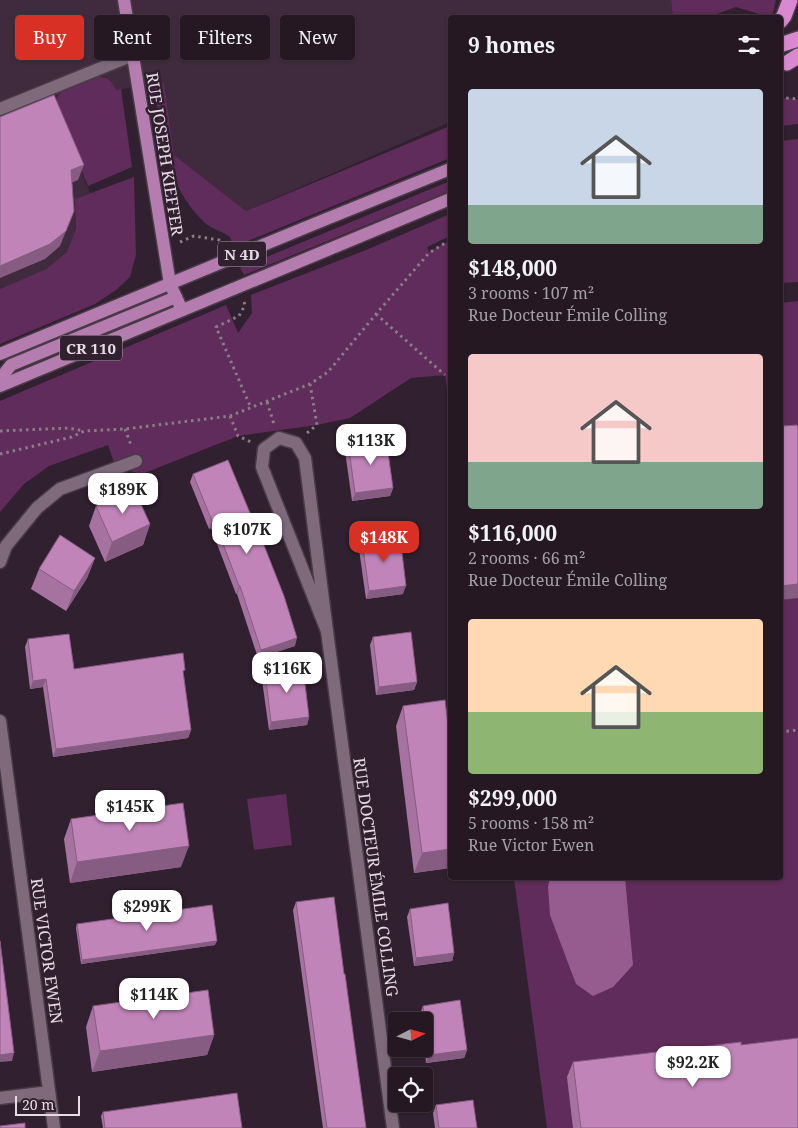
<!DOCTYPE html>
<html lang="en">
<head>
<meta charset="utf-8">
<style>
  body { margin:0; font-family:"Noto Serif",serif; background:#2d212b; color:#f1f3f6; height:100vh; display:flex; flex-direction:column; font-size:19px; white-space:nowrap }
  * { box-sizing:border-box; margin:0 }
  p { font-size:16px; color:#a3a0a6 }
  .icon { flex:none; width:28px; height:28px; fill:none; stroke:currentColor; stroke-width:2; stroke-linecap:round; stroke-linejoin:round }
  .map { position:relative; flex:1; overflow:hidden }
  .drawer { position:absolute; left:448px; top:15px; width:335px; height:865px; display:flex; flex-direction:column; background:#251823; border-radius:5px; box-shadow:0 1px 4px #0004,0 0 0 1px #423741 }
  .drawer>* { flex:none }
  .guide { position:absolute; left:15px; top:15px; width:358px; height:45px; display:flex; gap:10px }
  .needle { width:32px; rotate:84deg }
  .buttons { position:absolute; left:388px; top:1012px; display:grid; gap:10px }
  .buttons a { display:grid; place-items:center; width:45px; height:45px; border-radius:5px; background:#251823; box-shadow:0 1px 4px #0004,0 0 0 1px #423741; font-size:25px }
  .scale { position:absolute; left:15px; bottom:12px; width:65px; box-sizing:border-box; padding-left:5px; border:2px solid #e6dbe5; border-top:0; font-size:14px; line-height:18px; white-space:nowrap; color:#e6dbe5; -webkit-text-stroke:4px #31202f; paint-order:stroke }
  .price { position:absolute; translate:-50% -42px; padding:0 11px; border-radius:10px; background:#fff; color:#222; font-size:16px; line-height:32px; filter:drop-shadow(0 1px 2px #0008) }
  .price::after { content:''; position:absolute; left:50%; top:30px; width:15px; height:11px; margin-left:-8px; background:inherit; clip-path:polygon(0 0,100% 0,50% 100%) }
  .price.current { background:#d93025; color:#fff }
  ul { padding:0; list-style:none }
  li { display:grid; align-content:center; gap:10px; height:265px; padding:0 20px }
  li span { display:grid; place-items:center; height:155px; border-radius:5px; color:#555 }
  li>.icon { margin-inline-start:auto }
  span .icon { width:90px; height:90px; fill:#fffc; stroke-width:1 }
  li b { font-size:21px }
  h2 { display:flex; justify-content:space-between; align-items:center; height:60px; padding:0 20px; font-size:21px }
  .tag { padding:0 18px; border-radius:5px; background:#251823; box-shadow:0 1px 4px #0004,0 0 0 1px #423741; font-size:18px; line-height:45px }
  .tag.current { background:#d93025; color:#fff }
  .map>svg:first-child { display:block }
  .built { fill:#402b3e }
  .green { fill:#602c5b }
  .water { fill:#965c90 }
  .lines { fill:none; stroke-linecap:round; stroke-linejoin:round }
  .minor-casing { stroke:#493b48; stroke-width:15 }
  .major-casing { stroke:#493b48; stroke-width:15 }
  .highway-casing { stroke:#493b48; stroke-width:18 }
  .path { stroke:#8a7c88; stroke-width:3; stroke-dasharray:2.5 4; stroke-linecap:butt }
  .minor { stroke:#7e6a7b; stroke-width:12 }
  .major { stroke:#b57daf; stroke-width:12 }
  .highway { stroke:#da89d1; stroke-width:15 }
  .wall { fill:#a6729f }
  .shaded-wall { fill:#875c82 }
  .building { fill:#c184b9; stroke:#875c82 }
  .labels { text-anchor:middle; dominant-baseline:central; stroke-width:5; stroke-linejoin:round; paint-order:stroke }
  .shield { fill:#31202f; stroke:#b0a3ae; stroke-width:1 }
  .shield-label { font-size:15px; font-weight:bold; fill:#e6dbe5 }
  .street-label { font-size:16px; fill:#e6dbe5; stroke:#31202f }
</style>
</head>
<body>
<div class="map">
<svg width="798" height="1128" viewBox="0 0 798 1128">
  <rect width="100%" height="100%" fill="#31202f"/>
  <path class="built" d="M0 0H671L673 17 450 18V122L246 211 174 155 164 83 116 90 56 107 90 193 75 200 76 228 67 252 46 269 0 289Z"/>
  <g class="green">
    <path d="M671 0H776L772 17H769L736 7 709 17 673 18Z"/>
    <path d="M97 77C107 77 112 80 116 90L121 89 132 167 88 186 56 107 57 98 62 91Z"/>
    <path d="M164 83 174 155 246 211 450 126V158L233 247 230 237C222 231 211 229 204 222 166 186 161 133 154 84Z"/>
    <path d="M786 98 798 99V124L780 126V100Z"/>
    <path d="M798 139V282L780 283V141Z"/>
    <path d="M134 177 136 255 130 277 116 290 95 304 0 344V289L46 269 67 252 76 228 75 199Z"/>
    <path d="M450 181V191L244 275 240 268Z"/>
    <path d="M450 214V236L427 247 429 252 450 240V409L445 375 411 378 350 418 317 425 238 436 142 474 116 468 108 445 49 466 24 484 0 512V401L226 305 238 333 252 313 251 295 366 250Z"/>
    <path d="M798 301V1128H547L514 878H780V303Z"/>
    <path d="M286 794 292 845 254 850 247 799Z"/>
  </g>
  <path class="water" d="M550 878H625L633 965 613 987 593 996 576 984 550 915 548 887Z"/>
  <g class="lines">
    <g class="minor-casing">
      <g id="minor">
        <path d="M130 39 156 34"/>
        <path d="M0 109 133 55"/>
        <path d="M279 438 296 443 305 458 327 631 262 467 264 449Z"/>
        <path d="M0 562 6 546 37 508 60 489 136 461"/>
        <path d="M327 631 393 1128"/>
        <path d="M0 721 54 1128"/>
        <path d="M0 1098 49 1092"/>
      </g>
    </g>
    <g class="major-casing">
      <g id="major">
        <path d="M124 0 170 284 182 310"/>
        <path d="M0 354 314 224 450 169"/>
        <path d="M0 379 11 365 176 297"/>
        <path d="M0 386 450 199"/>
      </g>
    </g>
    <g class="highway-casing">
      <g id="highway">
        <path d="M780 21 784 16 790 0"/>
        <path d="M780 45 798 39"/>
        <path d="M787 63 798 56"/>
      </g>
    </g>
    <g class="path">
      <path d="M780 100 786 98 798 99"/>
      <path d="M180 242 194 236 219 240 221 245"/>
      <path d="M244 302 245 305 239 316 216 327 251 408"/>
      <path d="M376 314 445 375"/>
      <path d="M267 402 274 424"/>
      <path d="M230 416 238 436 251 442"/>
      <path d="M125 429 131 445"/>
      <path d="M0 431 68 428 84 431"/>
      <path d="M307 433 317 425 310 384"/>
      <path d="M0 454 72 437 84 431 125 429 230 416 310 384 328 372 376 314 429 253 450 240"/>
      <path d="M780 732 798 730"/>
    </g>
    <use href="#minor" class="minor"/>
    <use href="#major" class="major"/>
    <use href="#highway" class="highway"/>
  </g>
  <g class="wall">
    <path d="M348 443 393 488 390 496 352 501 345 451Z"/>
    <path d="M193 474 295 646 258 658 237 594H236L211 528 209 529 190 482Z"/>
    <path d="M96 506 150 524 143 545 105 562 89 526Z"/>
    <path d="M362 541 403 594 366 599 359 549Z"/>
    <path d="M95 558 87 578 66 611 31 589 39 569Z"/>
    <path d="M373 637 417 682 414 690 376 695 370 645Z"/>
    <path d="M28 639 74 669 183 675 191 730 188 738 53 757 43 687 30 689 25 647Z"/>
    <path d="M265 672 309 717 307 725 269 730 262 680Z"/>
    <path d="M403 706 450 743V868L414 873 396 726Z"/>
    <path d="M71 819 181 867 70 883 64 839Z"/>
    <path d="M296 902 344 974 366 1128H323L293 910Z"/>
    <path d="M410 909 454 953 452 961 414 966 407 917Z"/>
    <path d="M77 924 215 945 81 964 76 928Z"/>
    <path d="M93 1006 214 1035 207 1055 92 1072 86 1027Z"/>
    <path d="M423 1006 467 1050 464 1058 426 1063 424 1044V1021H421L420 1014Z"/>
    <path d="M741 1045 798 1128H573L567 1077 573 1062Z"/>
    <path d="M436 1105 477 1128H435L433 1113Z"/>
    <path d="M103 1112 242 1128H103L101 1116Z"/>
  </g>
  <g class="shaded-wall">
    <path d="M84 165 78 180 66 185 71 170Z"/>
    <path d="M74 211 60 246 45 259 0 278V266Z"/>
    <path d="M780 383H783L780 391Z"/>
    <path d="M393 488 390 496 352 501 355 493Z"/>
    <path d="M214 520 211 528 209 529 212 521Z"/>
    <path d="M150 524 143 545 105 562 112 542Z"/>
    <path d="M95 558 87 578 66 611 74 591Z"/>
    <path d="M798 584V598L780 600V589L781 586Z"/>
    <path d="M239 586H240L237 594H236Z"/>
    <path d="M406 586 403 594 366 599 369 591Z"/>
    <path d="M297 638 295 646 258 658 261 650Z"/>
    <path d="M46 679 43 687 30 689 33 681Z"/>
    <path d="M417 682 414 690 376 695 379 687Z"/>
    <path d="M309 717 307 725 269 730 271 722Z"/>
    <path d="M191 730 188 738 53 757 56 749Z"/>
    <path d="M189 846 181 867 70 883 77 862Z"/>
    <path d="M450 849V868L414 873 422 853Z"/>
    <path d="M217 941 215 945 81 964 82 960Z"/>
    <path d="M454 953 452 961 414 966 416 958Z"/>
    <path d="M214 1035 207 1055 92 1072 100 1051Z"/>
    <path d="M467 1050 464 1058 426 1063 429 1055Z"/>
    <path d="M14 1053 12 1061 0 1062V1055Z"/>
  </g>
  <g class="building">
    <path d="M54 95 84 165 71 170 74 211 66 231 50 244 0 266V117Z"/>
    <path d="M780 357 783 383H780Z"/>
    <path d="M780 394 784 426 797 425 798 429V584L781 586H780Z"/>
    <path d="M386 438 393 488 355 493 348 443Z"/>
    <path d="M228 460 255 525H256L284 596 297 638 261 650 240 586H239L214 520 212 521 193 474Z"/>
    <path d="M134 489 150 524 112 542 96 506Z"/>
    <path d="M60 535 95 558 74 591 39 569Z"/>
    <path d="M400 536 406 586 369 591 362 541Z"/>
    <path d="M411 632 417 682 379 687 373 637Z"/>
    <path d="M69 634 74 669 183 653 185 670 183 671 191 730 56 749 46 679 33 681 28 639Z"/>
    <path d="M303 667 309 717 271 722 265 672Z"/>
    <path d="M445 700 450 743V849L422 853 403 706Z"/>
    <path d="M183 803 189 846 77 862 71 819Z"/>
    <path d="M334 897 344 974H345L366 1128H327L296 902Z"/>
    <path d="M448 903 454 953 416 958 410 909Z"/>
    <path d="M212 905 217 941 82 960 77 924Z"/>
    <path d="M0 941 14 1053 0 1055Z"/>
    <path d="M208 990 214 1035 100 1051 93 1006Z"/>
    <path d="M460 1000 467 1050 429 1055 423 1006Z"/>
    <path d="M798 1038V1128H581L573 1062 741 1042V1045Z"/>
    <path d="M237 1093 242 1128H105L103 1112Z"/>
    <path d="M473 1100 477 1128H439L436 1105Z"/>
    <path d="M25 1123V1128H0V1126Z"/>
  </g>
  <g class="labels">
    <g class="shield">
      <rect x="218" y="241.5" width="48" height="25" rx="4"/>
      <rect x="60" y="335.5" width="62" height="25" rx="4"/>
    </g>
    <g class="shield-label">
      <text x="242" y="254">N 4D</text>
      <text x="91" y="348">CR 110</text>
    </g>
    <g class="street-label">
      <text transform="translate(165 154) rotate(81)">RUE JOSEPH KIEFFER</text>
      <text transform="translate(376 877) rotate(82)">RUE DOCTEUR ÉMILE COLLING</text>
      <text transform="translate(47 951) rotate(82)">RUE VICTOR EWEN</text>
    </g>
  </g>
</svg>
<div class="buttons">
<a><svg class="needle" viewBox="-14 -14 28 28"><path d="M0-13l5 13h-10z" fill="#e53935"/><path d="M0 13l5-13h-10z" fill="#a3a0a6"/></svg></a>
<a><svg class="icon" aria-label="locate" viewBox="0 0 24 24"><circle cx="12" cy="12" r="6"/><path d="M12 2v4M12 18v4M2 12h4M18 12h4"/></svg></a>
</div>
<div class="scale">20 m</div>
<b class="price" style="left:371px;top:466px">$113K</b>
<b class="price" style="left:123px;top:515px">$189K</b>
<b class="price" style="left:247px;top:555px">$107K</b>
<b class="price current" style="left:384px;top:563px">$148K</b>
<b class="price" style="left:287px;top:694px">$116K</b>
<b class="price" style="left:130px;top:832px">$145K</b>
<b class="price" style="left:147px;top:932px">$299K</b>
<b class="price" style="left:154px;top:1020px">$114K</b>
<b class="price" style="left:693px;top:1088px">$92.2K</b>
<div class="guide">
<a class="tag current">Buy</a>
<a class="tag">Rent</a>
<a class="tag">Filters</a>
<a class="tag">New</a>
</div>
<section class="drawer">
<h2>9 homes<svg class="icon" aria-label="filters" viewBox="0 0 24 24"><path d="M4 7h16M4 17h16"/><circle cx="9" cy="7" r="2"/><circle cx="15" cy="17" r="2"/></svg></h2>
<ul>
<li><span style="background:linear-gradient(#c9d6e8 75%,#7fa58c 0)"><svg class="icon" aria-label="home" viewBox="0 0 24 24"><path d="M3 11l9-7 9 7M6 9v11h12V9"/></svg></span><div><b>$148,000</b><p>3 rooms · 107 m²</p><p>Rue Docteur Émile Colling</p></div></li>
<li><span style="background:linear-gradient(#f6c9c9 70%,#7fa58c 0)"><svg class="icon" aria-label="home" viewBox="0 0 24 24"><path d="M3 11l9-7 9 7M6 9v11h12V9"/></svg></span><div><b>$116,000</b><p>2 rooms · 66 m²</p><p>Rue Docteur Émile Colling</p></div></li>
<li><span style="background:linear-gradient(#ffd9b3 60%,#8fb573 0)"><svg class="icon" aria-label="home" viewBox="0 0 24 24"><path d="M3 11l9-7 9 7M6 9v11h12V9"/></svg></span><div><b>$299,000</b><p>5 rooms · 158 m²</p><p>Rue Victor Ewen</p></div></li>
</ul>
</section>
</div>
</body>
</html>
